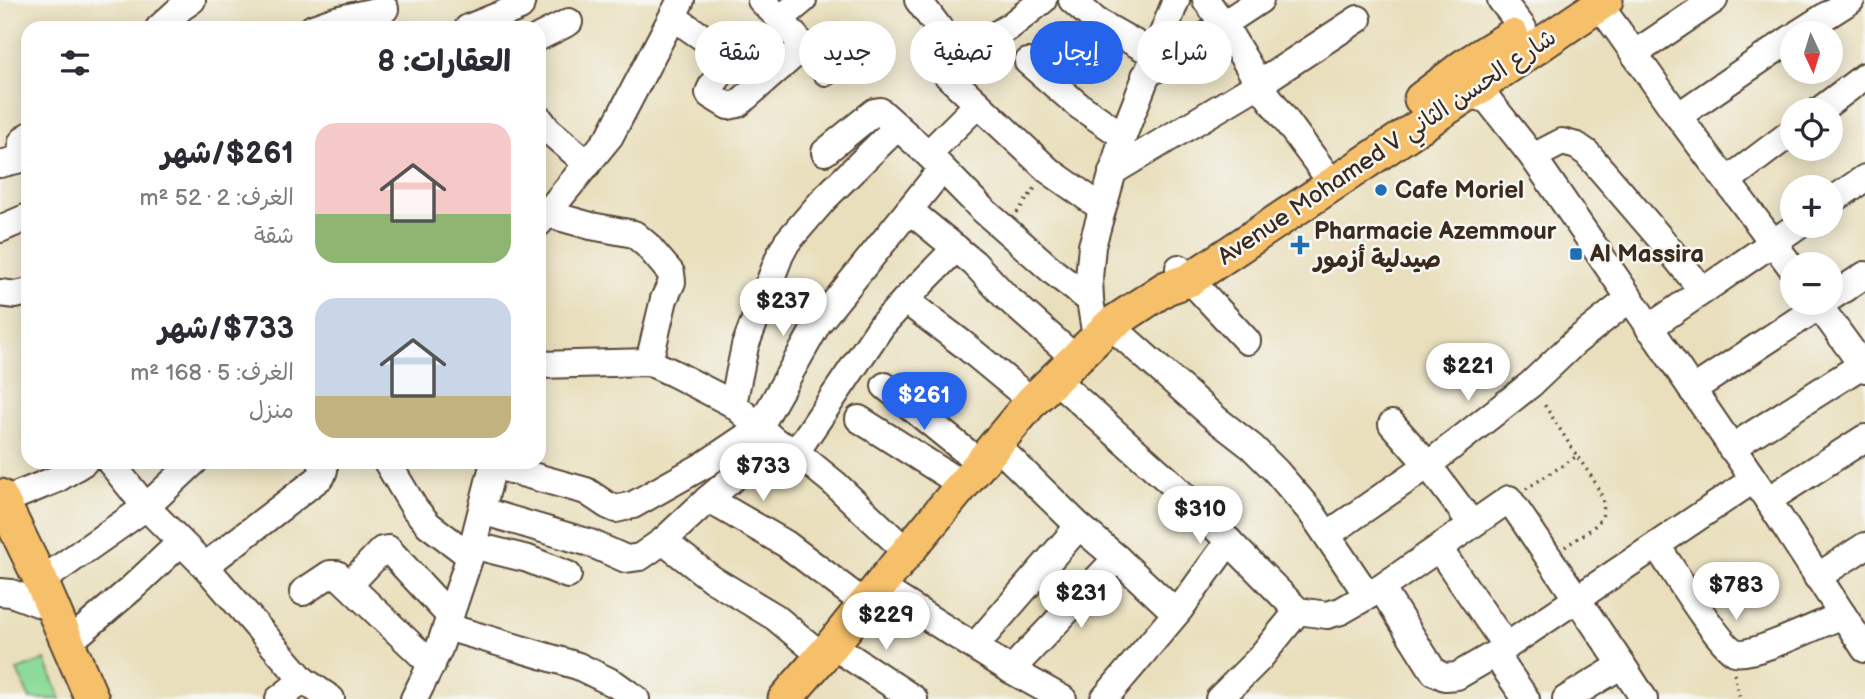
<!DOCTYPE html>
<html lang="ar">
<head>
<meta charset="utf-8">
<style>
  body { margin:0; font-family:"Balsamiq Sans","Playpen Sans Arabic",sans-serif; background:#f7f7f7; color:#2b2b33; direction:rtl; height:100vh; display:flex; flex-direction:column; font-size:26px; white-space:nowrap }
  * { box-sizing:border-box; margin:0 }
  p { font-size:23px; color:#7c7c81 }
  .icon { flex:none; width:38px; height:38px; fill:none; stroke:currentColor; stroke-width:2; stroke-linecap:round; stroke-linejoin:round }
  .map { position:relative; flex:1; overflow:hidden; direction:ltr }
  .drawer { position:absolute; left:21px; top:21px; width:525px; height:448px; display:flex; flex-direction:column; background:#fff; border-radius:21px; box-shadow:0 4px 18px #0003; direction:rtl }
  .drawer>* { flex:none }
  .top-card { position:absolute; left:567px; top:21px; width:665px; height:63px; direction:rtl; display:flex; gap:14px }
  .needle { width:46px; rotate:176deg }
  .controls { position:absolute; left:1780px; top:21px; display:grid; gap:14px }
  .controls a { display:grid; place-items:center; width:63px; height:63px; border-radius:50%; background:#fff; box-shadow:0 4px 18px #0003; font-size:35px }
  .price { position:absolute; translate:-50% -60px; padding:0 16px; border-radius:24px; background:#fff; color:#222; font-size:23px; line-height:46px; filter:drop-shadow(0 2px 4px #0008) }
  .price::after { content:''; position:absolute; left:50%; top:42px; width:21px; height:16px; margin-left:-10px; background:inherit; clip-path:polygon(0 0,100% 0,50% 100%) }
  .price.current { background:#2563eb; color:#fff }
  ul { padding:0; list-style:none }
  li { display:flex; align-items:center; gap:21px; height:175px; padding:0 35px }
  li span { display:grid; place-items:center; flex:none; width:196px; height:140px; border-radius:21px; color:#555 }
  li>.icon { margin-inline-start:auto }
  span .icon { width:84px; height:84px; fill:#fffc; stroke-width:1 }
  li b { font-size:30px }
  h2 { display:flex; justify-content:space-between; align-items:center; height:84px; padding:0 35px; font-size:30px }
  .tag { padding:0 24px; border-radius:32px; background:#fff; box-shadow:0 4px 18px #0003; font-size:24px; line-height:63px }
  .tag.current { background:#2563eb; color:#fff }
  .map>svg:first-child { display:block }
  .green { fill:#8ddb9a; stroke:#64825c; stroke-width:2 }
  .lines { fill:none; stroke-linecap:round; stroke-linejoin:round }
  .minor-casing { stroke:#554536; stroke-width:30 }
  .major-casing { stroke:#554536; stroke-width:37 }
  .path { stroke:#554536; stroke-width:3.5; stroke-dasharray:2 5; stroke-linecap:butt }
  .minor { stroke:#fff; stroke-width:26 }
  .major { stroke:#f6c06b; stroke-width:33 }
  .poi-dot { fill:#1f6fb2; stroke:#f6f6f2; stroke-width:2.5 }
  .labels { text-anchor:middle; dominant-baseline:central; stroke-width:5; stroke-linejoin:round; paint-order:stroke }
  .street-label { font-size:24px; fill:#3b2a1e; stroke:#f6f6f2 }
  .poi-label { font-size:24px; font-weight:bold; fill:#3b2a1e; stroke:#f6f6f2; text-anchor:start }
</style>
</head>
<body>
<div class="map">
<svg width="1865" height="699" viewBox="0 0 1865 699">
  <rect width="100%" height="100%" fill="#f6f6f2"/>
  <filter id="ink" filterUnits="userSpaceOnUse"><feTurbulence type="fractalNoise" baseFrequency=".0143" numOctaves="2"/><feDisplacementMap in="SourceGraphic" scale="14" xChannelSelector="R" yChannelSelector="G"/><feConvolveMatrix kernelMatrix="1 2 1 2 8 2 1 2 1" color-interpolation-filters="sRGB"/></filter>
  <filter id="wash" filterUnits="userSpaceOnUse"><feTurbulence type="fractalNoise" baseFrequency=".00686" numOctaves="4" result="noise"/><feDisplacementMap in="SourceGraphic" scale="28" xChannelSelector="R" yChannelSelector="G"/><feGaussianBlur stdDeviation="1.57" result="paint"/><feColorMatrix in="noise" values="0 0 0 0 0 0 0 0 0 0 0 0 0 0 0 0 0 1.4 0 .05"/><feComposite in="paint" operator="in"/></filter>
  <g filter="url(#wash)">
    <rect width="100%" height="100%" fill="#e9dfbc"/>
    <path class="green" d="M45 660 61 699H30L17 670Z"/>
  </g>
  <g filter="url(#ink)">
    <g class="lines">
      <g class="minor-casing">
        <g id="minor">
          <path d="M761 0 780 19 826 72"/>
          <path d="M918 0 960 56C952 62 945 65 947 75L978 104"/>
          <path d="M1072 0 1096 21 1154 54"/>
          <path d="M1206 0 1224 25 1259 84 1332 183"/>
          <path d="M1501 0 1523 28"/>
          <path d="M1599 5 1619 32 1678 116 1792 268"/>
          <path d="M673 17 724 52C734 68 712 78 709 93L710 95 728 106 738 104 804 46"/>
          <path d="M780 19 803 0"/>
          <path d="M159 28 182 7 192 0"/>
          <path d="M313 28 336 20 385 9"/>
          <path d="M468 28 520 7 522 0"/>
          <path d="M1799 33 1851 0"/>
          <path d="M539 37 569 22"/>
          <path d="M1634 54 1714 0"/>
          <path d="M960 56 1009 27 1043 0"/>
          <path d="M1028 62 1078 105 1123 136"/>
          <path d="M1145 76 1260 0"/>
          <path d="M1460 86 1468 94 1488 100 1533 157 1768 500 1865 649"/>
          <path d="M1820 110 1865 76"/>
          <path d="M1678 116 1792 38"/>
          <path d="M539 118 548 130 588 164"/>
          <path d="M825 152 874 112 880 111 928 154 982 209 1056 274 1090 300"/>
          <path d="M928 154 978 104 1048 170 1102 208"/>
          <path d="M1533 157 1562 142 1577 146 1587 153 1660 238 1702 290"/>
          <path d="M0 164 21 159 22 142 28 136"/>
          <path d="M1112 172 1259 84 1358 19"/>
          <path d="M1727 181 1792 132"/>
          <path d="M1830 202 1865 178"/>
          <path d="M909 210 974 263 1005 296 1076 359"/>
          <path d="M548 214 591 226 634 234 647 245 671 273 672 282 664 299 649 362"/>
          <path d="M539 223 610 136 681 0"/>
          <path d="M0 229 28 217"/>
          <path d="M956 248 905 300 963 344 1032 401"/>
          <path d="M1179 268 1247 341"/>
          <path d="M0 293 16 295 28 292"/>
          <path d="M1830 298 1865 275"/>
          <path d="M1817 303 1865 369"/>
          <path d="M1110 325 1216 419 1252 447 1276 471 1311 512 1368 596"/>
          <path d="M1649 328 1797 226"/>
          <path d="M1096 337 1090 300 1089 278 1092 246 1123 136 1176 0"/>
          <path d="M539 365 649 362 673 373 733 404 776 442 796 452 834 483 907 552"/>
          <path d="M1055 379 1170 482 1298 611 1327 615 1341 611 1381 588 1509 499 1622 665 1566 699"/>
          <path d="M885 386 980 463"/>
          <path d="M1692 390 1824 303"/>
          <path d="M733 404 745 346 780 255 787 242 825 198 897 127"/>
          <path d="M859 419 963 485"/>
          <path d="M1392 424 1428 465 1472 524"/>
          <path d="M1731 448 1865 363"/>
          <path d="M796 452 882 325 905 300"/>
          <path d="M110 462 146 507 205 566 303 680 331 699"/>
          <path d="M387 462 415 509 429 525 470 556"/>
          <path d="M493 465 586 491 607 505 616 509 633 505 704 465 759 428 818 323 942 169"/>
          <path d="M708 499 776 442"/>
          <path d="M1768 500 1865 438"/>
          <path d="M3 501 57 479 84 462"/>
          <path d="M482 511 590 543 626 559 640 557 663 541 712 579 775 617 822 656"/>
          <path d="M1079 526 1117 558 1176 613"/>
          <path d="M1327 535 1428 465 1531 384 1575 342 1629 299"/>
          <path d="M663 541 708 499 786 544 865 604"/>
          <path d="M472 545 528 559 568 575"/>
          <path d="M1657 546C1670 565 1719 645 1735 652 1751 658 1824 622 1843 615"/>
          <path d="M1439 549 1506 646"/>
          <path d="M205 566 322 476 324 470 321 462"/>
          <path d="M1817 577 1865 546"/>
          <path d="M41 581 146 507 194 462"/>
          <path d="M349 585 382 550 388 549 450 616"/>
          <path d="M880 587 1011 670 1063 699"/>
          <path d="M1381 588 1434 672 1445 677 1457 676 1495 654 1753 480"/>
          <path d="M0 592 11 593 54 609"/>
          <path d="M303 592 330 574H337L432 665"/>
          <path d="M447 627 578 666 615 684 636 699"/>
          <path d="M68 643 131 589 180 543"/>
          <path d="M832 645 914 699"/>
          <path d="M975 646 1079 526 996 445"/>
          <path d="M1495 654 1526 699"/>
          <path d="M1622 665 1644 699"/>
          <path d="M1011 670 1117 558"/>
          <path d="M279 699 303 680"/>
          <path d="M414 699 439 649 470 556 494 462"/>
          <path d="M1104 699 1180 609 1229 541"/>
          <path d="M1219 699 1259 659 1298 611"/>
        </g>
      </g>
      <g class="major-casing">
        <g id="major">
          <path d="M1421 99 1464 66 1512 36"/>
          <path d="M0 496 41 581 92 699"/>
          <path d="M785 699 832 645 907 552 1032 401 1110 325 1166 288 1189 280 1468 94 1480 88 1491 78 1606 0"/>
        </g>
      </g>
      <g class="path">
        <path d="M1017 213 1037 185"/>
        <path d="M1526 489 1577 456 1542 401"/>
        <path d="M1565 547C1574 540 1594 529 1600 520 1613 501 1587 471 1577 456"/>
        <path d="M1734 674 1740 699"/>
      </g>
      <use href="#minor" class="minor"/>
      <use href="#major" class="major"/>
    </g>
  </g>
  <g class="poi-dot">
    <circle cx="1381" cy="190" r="7"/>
    <path d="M1296.5 234.5h7v7h7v7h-7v7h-7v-7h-7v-7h7z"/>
    <rect x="1569" y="247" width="14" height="14" rx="3.5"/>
  </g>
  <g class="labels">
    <g class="street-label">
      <text transform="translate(1387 147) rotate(-34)">Avenue Mohamed V شارع الحسن الثاني</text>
    </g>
    <g class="poi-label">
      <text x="1395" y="190">Cafe Moriel</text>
      <text x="1314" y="231">Pharmacie Azemmour<tspan x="1314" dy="28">صيدلية أزمور</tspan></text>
      <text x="1590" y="254">Al Massira</text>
    </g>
  </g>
</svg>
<div class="controls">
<a><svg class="needle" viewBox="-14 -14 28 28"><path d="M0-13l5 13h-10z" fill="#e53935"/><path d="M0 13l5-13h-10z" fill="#7c7c81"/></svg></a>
<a><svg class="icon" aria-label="locate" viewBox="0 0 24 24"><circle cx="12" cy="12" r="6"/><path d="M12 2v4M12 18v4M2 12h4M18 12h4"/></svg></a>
<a>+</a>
<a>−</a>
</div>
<b class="price" style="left:783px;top:338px">$237</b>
<b class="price" style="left:1468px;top:403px">$221</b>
<b class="price current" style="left:924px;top:432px">$261</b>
<b class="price" style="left:763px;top:503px">$733</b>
<b class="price" style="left:1200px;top:546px">$310</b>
<b class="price" style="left:1736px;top:622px">$783</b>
<b class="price" style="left:1081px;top:630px">$231</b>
<b class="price" style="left:886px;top:652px">$229</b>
<div class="top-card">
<a class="tag">شراء</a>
<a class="tag current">إيجار</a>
<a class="tag">تصفية</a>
<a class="tag">جديد</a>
<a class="tag">شقة</a>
</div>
<section class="drawer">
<h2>العقارات: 8<svg class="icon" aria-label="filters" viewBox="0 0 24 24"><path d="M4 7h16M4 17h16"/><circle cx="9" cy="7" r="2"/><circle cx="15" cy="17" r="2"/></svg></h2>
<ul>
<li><span style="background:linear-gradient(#f6c9c9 65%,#8fb573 0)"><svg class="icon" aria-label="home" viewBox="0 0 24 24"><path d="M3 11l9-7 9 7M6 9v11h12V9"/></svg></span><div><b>$261/شهر</b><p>الغرف: 2 · 52 m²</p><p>شقة</p></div></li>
<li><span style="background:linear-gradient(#c9d6e8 70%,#c2b280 0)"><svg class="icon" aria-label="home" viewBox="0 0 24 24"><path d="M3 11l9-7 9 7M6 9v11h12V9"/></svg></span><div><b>$733/شهر</b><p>الغرف: 5 · 168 m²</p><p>منزل</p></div></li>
</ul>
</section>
</div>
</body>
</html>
